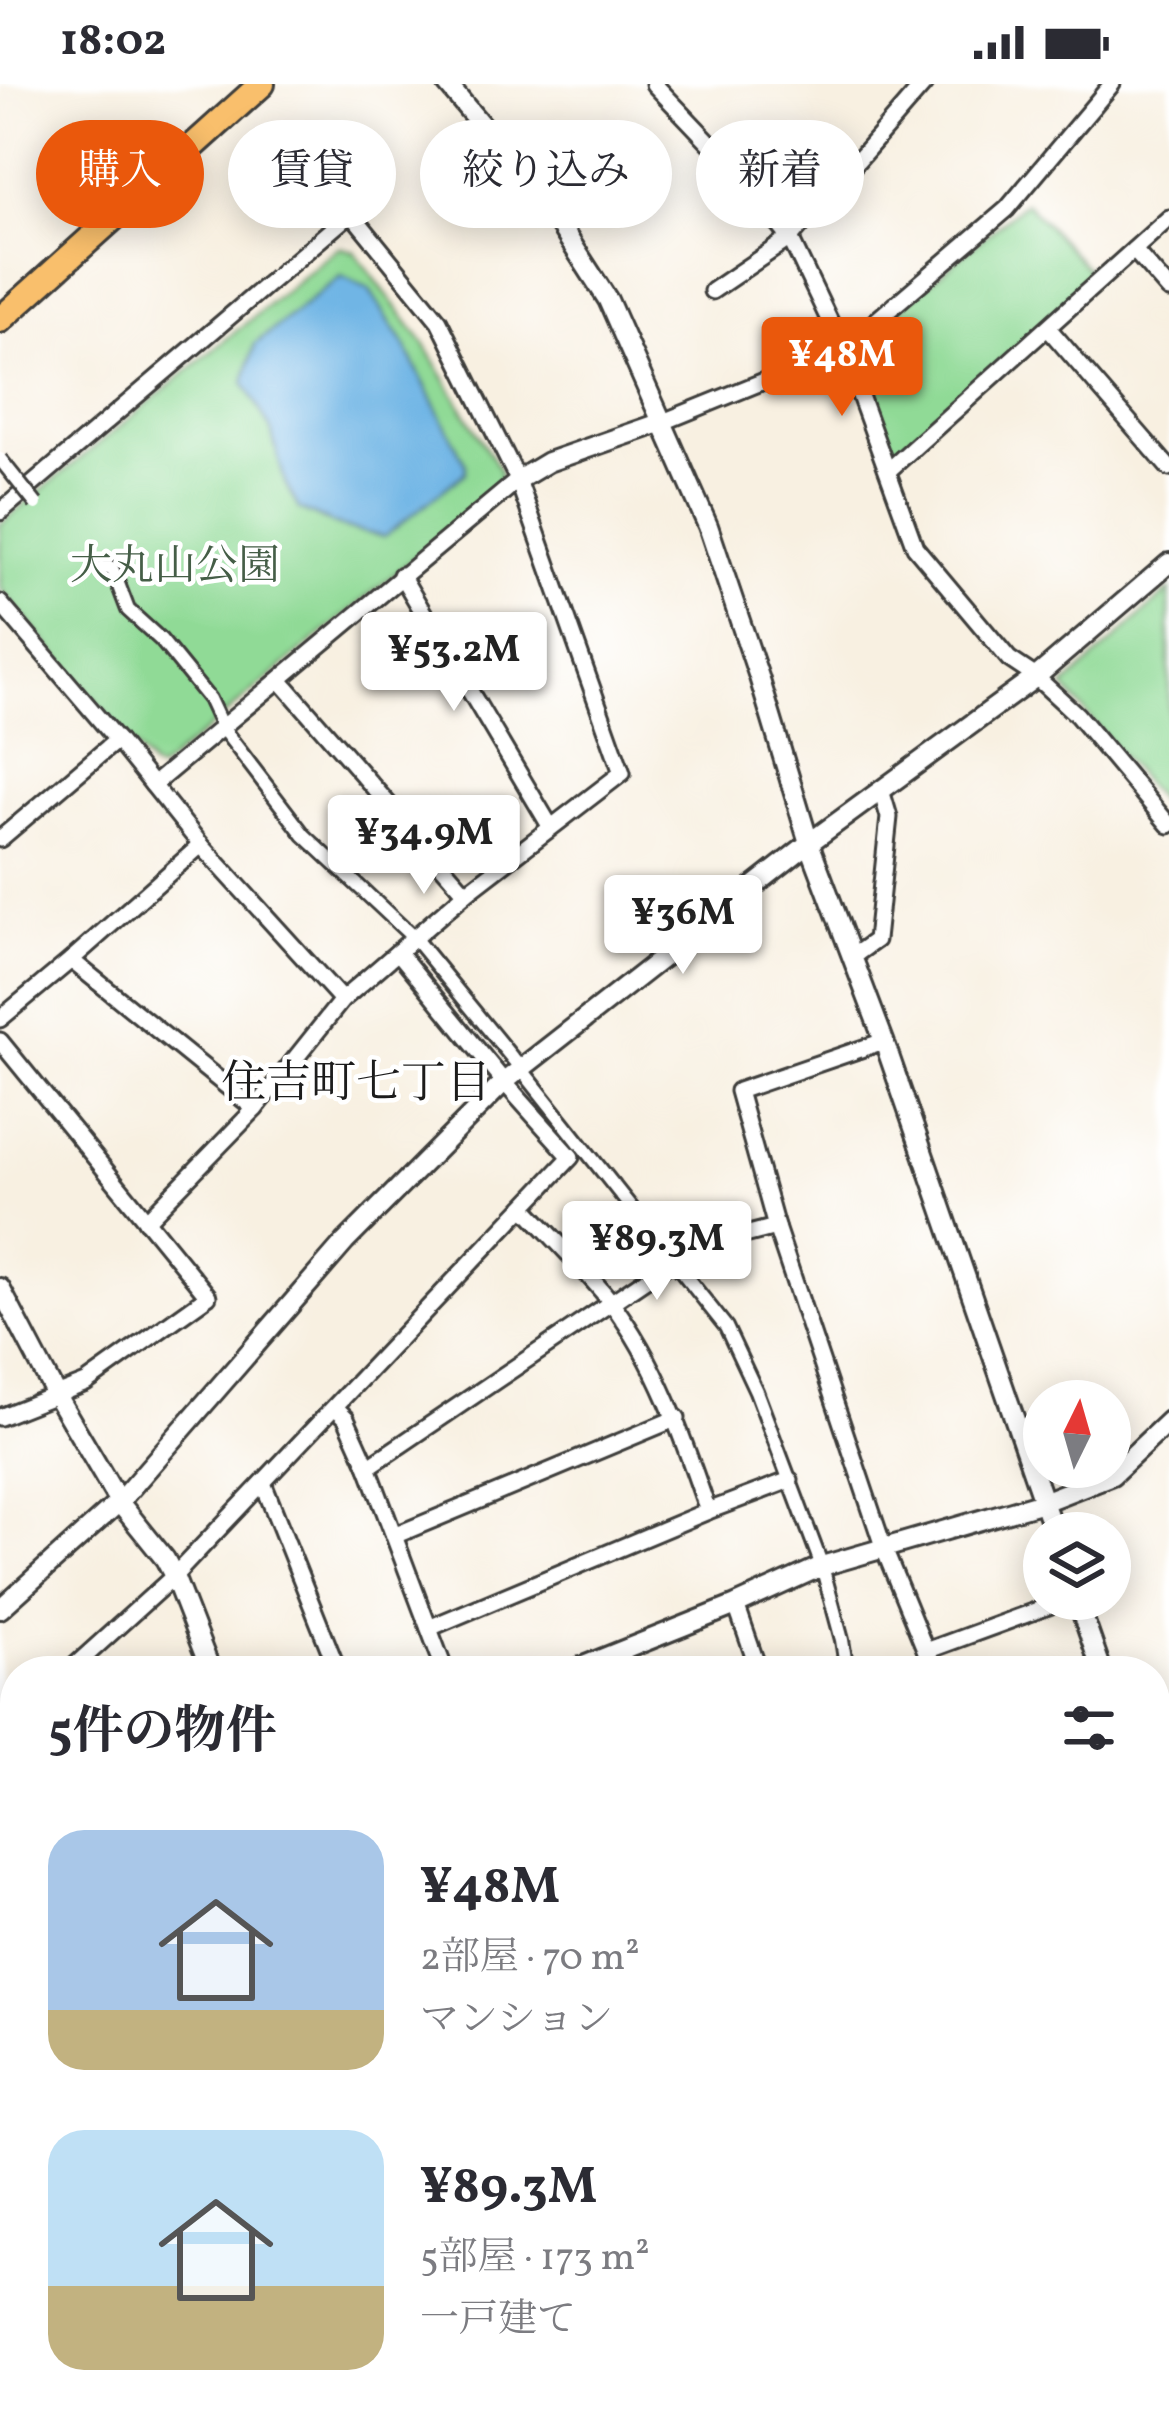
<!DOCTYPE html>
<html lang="ja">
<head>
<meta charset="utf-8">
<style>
  body { margin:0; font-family:Vollkorn,"Noto Serif JP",serif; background:#f2f2f3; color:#2b2b33; height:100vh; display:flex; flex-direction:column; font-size:45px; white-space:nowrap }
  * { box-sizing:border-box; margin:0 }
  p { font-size:39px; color:#7c7c81 }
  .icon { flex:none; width:66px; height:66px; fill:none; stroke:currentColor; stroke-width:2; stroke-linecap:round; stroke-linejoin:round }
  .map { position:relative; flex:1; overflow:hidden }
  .sheet { position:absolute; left:0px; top:1572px; width:1170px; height:771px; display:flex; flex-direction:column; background:#fff; border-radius:48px 48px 0 0; box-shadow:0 6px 30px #0003 }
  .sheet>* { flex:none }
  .guide { position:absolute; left:36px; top:36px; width:1098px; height:108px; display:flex; gap:24px }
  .needle { width:78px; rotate:5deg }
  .controls { position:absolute; left:1023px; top:1296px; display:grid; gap:24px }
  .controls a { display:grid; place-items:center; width:108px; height:108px; border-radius:50%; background:#fff; box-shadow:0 6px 30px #0003; font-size:60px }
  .price { position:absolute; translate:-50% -102px; padding:0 27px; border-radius:12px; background:#fff; color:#222; font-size:39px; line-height:78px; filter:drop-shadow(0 3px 6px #0008) }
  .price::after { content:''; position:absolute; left:50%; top:72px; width:36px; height:27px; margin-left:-18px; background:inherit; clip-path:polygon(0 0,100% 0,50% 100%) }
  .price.selected { background:#ea580c; color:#fff }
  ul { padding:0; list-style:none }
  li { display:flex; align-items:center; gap:36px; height:300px; padding:0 48px }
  li span { display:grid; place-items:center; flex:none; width:336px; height:240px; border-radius:36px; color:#555 }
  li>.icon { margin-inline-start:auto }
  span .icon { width:144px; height:144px; fill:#fffc; stroke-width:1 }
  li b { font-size:51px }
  h2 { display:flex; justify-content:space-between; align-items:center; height:144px; padding:0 48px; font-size:51px }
  .chip { padding:0 42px; border-radius:54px; background:#fff; box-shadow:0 6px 30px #0003; font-size:42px; line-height:108px }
  .chip.selected { background:#ea580c; color:#fff }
  .status { display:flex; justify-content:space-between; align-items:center; height:84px; padding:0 60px; background:#fff; direction:ltr }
  .status svg { height:33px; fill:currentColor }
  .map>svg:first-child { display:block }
  .green { fill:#90da96; stroke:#567b59; stroke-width:3 }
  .water { fill:#6fb5e5; stroke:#466880; stroke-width:3 }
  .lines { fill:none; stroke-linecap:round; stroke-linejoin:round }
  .pedestrian-casing { stroke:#3d3c3a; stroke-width:18 }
  .minor-casing { stroke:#3d3c3a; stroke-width:21 }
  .tertiary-casing { stroke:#3d3c3a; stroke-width:24 }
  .primary-casing { stroke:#3d3c3a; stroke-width:30 }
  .pedestrian { stroke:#fff; stroke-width:12 }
  .minor { stroke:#fff; stroke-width:15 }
  .tertiary { stroke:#fff; stroke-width:18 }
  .primary { stroke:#f9bf6c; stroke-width:24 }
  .pedestrian-bridge-casing { stroke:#3d3c3a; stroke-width:18; stroke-linecap:butt }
  .pedestrian-bridge { stroke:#fff; stroke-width:12 }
  .labels { text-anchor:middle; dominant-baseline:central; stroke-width:9; stroke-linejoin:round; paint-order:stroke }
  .park-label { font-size:42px; fill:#455e47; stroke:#fff }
  .neighbourhood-label { font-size:45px; fill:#1c1c1c; stroke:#fff }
</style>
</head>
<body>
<div class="status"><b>18:02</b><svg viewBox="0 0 49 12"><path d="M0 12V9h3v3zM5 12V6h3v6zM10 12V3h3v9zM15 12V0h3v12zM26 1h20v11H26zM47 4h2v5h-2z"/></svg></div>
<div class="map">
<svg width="1169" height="2342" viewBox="0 0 1169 2342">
  <rect width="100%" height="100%" fill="#fff"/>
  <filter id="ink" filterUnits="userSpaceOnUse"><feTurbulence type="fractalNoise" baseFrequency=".00833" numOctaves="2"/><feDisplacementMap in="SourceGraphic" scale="24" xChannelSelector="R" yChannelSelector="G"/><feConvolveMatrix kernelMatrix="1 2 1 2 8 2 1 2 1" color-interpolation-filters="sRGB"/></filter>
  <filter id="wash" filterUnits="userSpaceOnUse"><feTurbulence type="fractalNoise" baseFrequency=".004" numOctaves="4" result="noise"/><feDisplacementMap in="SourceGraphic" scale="48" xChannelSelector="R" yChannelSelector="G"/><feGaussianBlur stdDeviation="2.7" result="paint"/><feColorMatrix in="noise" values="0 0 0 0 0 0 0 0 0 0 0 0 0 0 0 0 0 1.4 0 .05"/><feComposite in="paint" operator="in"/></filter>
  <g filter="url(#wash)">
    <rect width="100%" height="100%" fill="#f8f0e1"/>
    <g class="green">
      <path d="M1025 118 1095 193 891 376 851 266Z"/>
      <path d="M339 163 354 167 423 258 500 387V402L159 686 153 685 0 504V440Z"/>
      <path d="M1169 506V729L1064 603Z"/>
    </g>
    <path class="water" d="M341 192 369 205 405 262 466 381 465 389 384 453 341 443 299 425 285 399 271 346 244 298 255 260Z"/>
  </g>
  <g filter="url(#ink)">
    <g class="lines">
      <g class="pedestrian-casing">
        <path id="pedestrian" d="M102 484H112L128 526 161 556 209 615 223 645 304 751 415 855 522 986 726 1243 756 1307 822 1482 842 1556 847 1587"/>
      </g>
      <g class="minor-casing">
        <g id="minor">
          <path d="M654 0 712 61 790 154 843 265 915 463 1009 575 1036 593 1077 631 1169 741"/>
          <path d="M1134 166 1169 206"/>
          <path d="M712 207 790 154 924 0"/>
          <path d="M1048 244 1169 384"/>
          <path d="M663 338 843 265 1007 125 1112 0"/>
          <path d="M889 386 1169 134"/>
          <path d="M0 428 351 129 439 237 518 396 622 689 466 809 342 916 255 1025 146 1137"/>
          <path d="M401 491 550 742"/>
          <path d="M0 519 117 656 201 761 342 916"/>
          <path d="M280 596 466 809"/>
          <path d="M153 701 518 396"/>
          <path d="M0 755 117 656"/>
          <path d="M852 873 876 856 889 733 881 706"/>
          <path d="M71 876 255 1025"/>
          <path d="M0 935 71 876 201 761"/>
          <path d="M0 957 208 1212 86 1299 0 1333"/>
          <path d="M884 957 738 1007 776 1143 884 1465 934 1587"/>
          <path d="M524 1123C553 1154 585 1185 611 1218 658 1280 683 1354 708 1427"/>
          <path d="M335 1323 346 1334 368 1383 445 1587"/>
          <path d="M368 1383 674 1176 698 1163 776 1143"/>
          <path d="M263 1399 338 1587"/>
          <path d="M396 1451 677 1334"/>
          <path d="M736 1521 759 1587"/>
          <path d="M429 1544 708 1427 790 1396"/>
          <path d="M926 1567 1068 1515"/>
          <path d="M69 1587 174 1492 571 1073 504 998 398 868"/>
          <path d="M1155 1638 1169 1628"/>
          <path d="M0 1644 15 1633"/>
          <path d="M0 1875 15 1916"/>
          <path d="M1155 1888 1169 1883"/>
          <path d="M0 2141 15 2134"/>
          <path d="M0 2150 15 2188"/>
          <path d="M0 2302 15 2342"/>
          <path d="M171 2328 176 2342"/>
          <path d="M485 2342 517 2328"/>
          <path d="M795 2342 805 2328"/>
        </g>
      </g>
      <g class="tertiary-casing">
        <g id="tertiary">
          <path d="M447 0 543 115 608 216 708 442 759 593 809 759 884 957 1054 1449"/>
          <path d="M518 396 548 378 663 338"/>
          <path d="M0 1204 56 1311 119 1418 165 1475 174 1492 211 1587"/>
          <path d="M1077 1515 1102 1587"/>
          <path d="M0 1525 119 1418 345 1158 504 998 809 759 1036 593 1169 479"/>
          <path d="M571 1587 736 1521 822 1482 1043 1418 1112 1391 1169 1337"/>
          <path d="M1155 1738 1169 1779"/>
          <path d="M0 1821 15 1815"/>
          <path d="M1155 2199 1169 2181"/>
          <path d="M517 2328 521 2342"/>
          <path d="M1044 2342 1055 2328"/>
        </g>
      </g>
      <g class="primary-casing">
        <path id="primary" d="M0 236 262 0"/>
      </g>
      <use href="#pedestrian" class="pedestrian"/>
      <use href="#minor" class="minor"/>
      <use href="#tertiary" class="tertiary"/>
      <use href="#primary" class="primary"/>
      <g class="pedestrian-bridge-casing">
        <path id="pedestrian-bridge" d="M0 375 36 420"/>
      </g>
      <use href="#pedestrian-bridge" class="pedestrian-bridge"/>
    </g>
  </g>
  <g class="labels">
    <g class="park-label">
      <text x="175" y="484">大丸山公園</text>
    </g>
    <g class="neighbourhood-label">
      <text x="356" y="1001">住吉町七丁目</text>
    </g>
  </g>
</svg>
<div class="controls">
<a><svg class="needle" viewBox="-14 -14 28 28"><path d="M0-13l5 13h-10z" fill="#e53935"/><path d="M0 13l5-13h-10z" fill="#7c7c81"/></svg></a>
<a><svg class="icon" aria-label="layers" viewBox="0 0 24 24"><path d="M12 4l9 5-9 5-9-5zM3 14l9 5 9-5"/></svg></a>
</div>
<b class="price selected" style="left:842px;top:335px">¥48M</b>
<b class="price" style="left:454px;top:630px">¥53.2M</b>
<b class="price" style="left:424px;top:813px">¥34.9M</b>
<b class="price" style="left:683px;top:893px">¥36M</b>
<b class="price" style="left:657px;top:1219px">¥89.3M</b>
<div class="guide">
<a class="chip selected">購入</a>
<a class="chip">賃貸</a>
<a class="chip">絞り込み</a>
<a class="chip">新着</a>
</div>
<section class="sheet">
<h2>5件の物件<svg class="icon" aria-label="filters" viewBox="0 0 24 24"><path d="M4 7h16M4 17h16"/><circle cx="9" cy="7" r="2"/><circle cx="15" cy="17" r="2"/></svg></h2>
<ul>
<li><span style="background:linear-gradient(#a9c7e8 75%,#c2b280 0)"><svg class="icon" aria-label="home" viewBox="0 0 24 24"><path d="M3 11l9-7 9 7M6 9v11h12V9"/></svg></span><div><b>¥48M</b><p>2部屋 · 70 m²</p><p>マンション</p></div></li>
<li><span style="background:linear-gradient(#bfe0f5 65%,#c2b280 0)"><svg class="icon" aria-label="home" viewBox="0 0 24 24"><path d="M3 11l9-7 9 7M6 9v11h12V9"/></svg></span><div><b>¥89.3M</b><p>5部屋 · 173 m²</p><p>一戸建て</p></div></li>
</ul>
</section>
</div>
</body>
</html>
